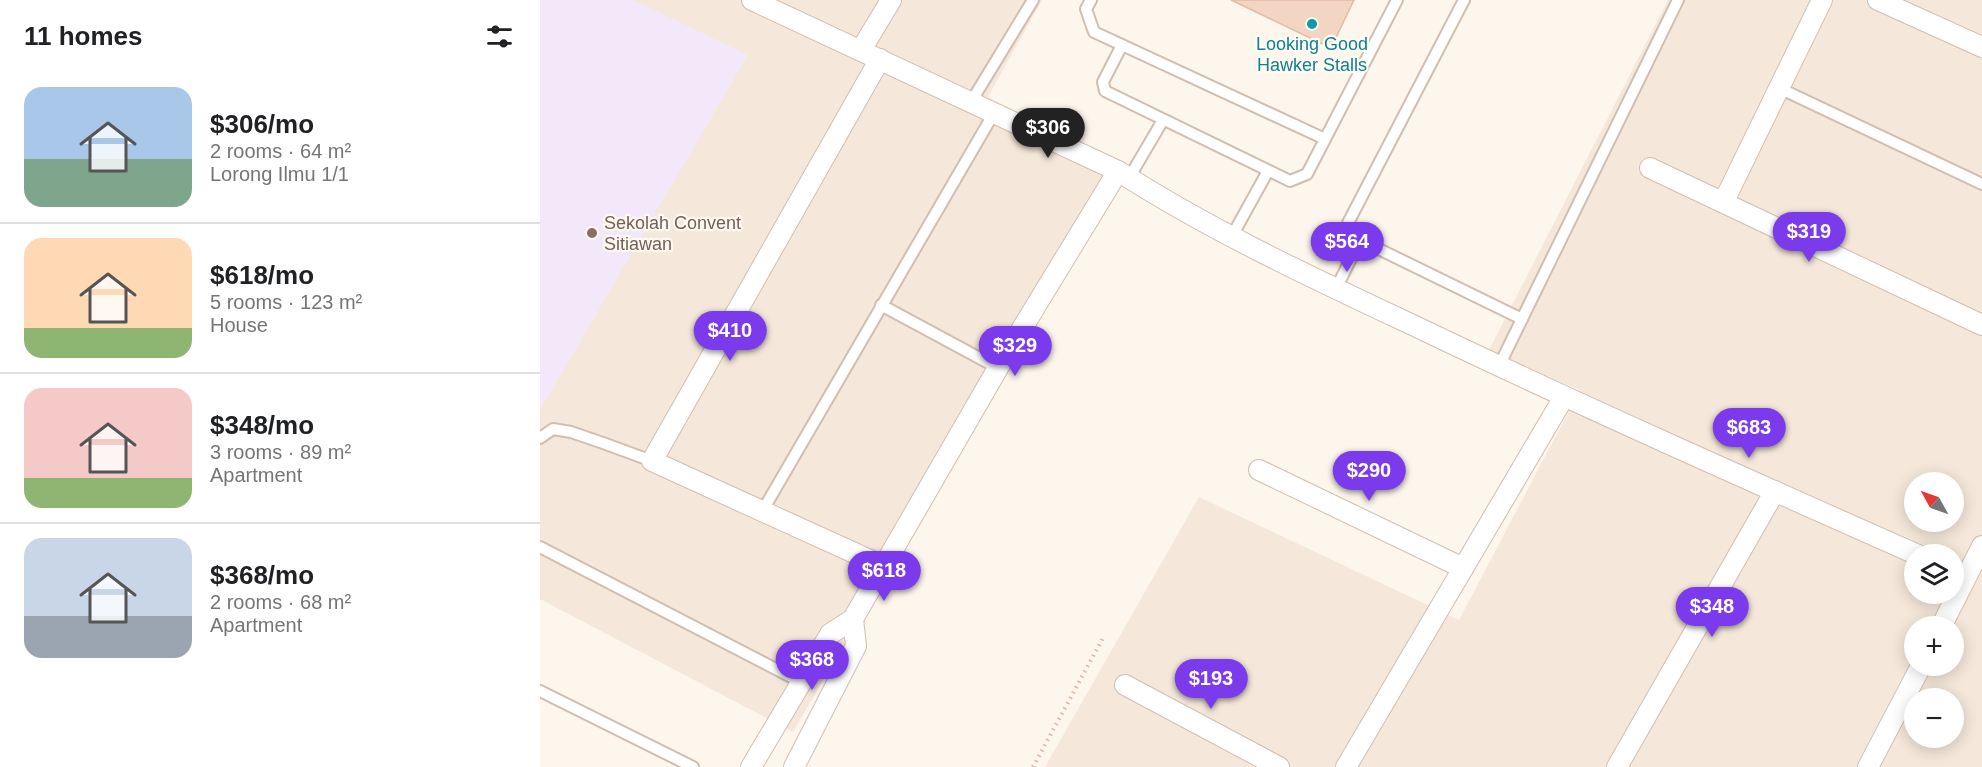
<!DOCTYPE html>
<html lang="en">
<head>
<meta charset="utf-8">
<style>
  body { margin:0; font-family:Helvetica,sans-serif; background:#f6f6f6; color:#202124; height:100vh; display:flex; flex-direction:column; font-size:22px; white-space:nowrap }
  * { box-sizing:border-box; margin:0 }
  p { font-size:20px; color:#757577 }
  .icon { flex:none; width:33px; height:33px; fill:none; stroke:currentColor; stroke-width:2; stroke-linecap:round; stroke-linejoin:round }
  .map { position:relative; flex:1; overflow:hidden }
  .panel { display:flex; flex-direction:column; background:#fff; width:540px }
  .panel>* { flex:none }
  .needle { width:39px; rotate:310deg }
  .controls { position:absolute; left:1364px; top:472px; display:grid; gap:12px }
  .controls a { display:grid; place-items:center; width:60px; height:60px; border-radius:50%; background:#fff; box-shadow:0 3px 15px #0003; font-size:30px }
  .price { position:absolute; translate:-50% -51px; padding:0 14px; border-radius:21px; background:#7c3aed; color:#fff; font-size:20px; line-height:39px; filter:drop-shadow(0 2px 3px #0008) }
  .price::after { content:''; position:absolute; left:50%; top:36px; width:18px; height:14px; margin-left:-9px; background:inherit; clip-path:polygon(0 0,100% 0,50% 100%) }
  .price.current { background:#222; color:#fff }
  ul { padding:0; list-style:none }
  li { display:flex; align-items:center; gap:18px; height:150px; padding:0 24px }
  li+li { border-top:2px solid #e0e0e0 }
  li span { display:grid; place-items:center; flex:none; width:168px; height:120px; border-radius:18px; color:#555 }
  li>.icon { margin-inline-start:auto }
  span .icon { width:72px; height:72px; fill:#fffc; stroke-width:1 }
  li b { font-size:26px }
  h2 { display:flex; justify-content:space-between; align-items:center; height:72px; padding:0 24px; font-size:26px }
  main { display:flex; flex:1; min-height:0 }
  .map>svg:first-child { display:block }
  .residential { fill:#f5e8da; fill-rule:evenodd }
  .education { fill:#f3e8fa }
  .building { fill:#f3d5c3; stroke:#e6bba3; stroke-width:1.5 }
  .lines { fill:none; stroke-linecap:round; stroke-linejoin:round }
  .service-casing { stroke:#d1beb0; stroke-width:14 }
  .minor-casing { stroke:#d1beb0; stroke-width:22 }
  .path { stroke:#d9b8a5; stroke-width:4; stroke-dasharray:1.5 4.5; stroke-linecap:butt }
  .service { stroke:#fff; stroke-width:10 }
  .minor { stroke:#fff; stroke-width:20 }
  .culture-dot { fill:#0f9aa8; stroke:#fffaf3; stroke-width:2 }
  .education-dot { fill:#8d6e63; stroke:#fffaf3; stroke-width:2 }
  .labels { text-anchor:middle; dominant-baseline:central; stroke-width:4.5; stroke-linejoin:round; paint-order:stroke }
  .culture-label { font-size:18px; fill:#0d838f; stroke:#fffaf3 }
  .education-label { font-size:18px; fill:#785e54; stroke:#fffaf3; text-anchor:start }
</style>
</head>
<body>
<main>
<section class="panel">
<h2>11 homes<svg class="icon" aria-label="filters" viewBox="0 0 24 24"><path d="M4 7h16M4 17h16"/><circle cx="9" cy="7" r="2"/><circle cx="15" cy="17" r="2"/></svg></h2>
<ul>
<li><span style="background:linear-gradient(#a9c7e8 60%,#7fa58c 0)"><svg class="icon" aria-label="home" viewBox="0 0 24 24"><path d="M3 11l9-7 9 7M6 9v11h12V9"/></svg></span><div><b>$306/mo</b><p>2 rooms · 64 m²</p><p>Lorong Ilmu 1/1</p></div></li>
<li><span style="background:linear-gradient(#ffd9b3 75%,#8fb573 0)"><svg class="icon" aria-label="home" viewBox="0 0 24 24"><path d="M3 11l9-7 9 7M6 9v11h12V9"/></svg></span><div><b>$618/mo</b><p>5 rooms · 123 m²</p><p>House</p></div></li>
<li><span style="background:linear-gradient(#f6c9c9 75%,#8fb573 0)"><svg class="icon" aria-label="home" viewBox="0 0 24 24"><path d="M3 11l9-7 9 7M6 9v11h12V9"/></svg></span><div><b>$348/mo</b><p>3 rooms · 89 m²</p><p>Apartment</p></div></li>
<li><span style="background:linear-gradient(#c9d6e8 65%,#9aa5b1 0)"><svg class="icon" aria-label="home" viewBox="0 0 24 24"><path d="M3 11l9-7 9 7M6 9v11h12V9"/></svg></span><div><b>$368/mo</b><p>2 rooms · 68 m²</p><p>Apartment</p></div></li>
</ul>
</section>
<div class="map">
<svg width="1442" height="767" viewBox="0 0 1442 767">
  <rect width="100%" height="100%" fill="#fdf6ec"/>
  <g class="residential">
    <path d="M0 0H502L448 97 584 166 253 732 0 599Z"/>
    <path d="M1128 0H1442V767H505L659 497 919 620 1040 390 948 352ZM1374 483H1413V522H1374ZM1374 555H1413V594H1374ZM1374 627H1413V666H1374ZM1374 699H1413V738H1374Z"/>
  </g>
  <path class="education" d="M0 0H93L208 55 0 410Z"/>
  <path class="building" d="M691 0H814L791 48Z"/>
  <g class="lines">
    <g class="service-casing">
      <g id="service">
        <path d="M551 0 546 9 554 32 785 139"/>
        <path d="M924 0 808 223 812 236 982 319"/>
        <path d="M582 45 563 82 565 91 750 181 767 174 857 0"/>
        <path d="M1239 88 1442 184"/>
        <path d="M431 102 493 0"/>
        <path d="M589 178 623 120"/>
        <path d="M692 236 728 171"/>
        <path d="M796 289 820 240"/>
        <path d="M341 305 458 368"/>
        <path d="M959 366 1138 0"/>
        <path d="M0 438 13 429 31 432 63 443 112 461"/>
        <path d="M223 510 454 113"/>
        <path d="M0 547 261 682"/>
        <path d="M0 691 153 767"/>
      </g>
    </g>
    <g class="minor-casing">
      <g id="minor">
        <path d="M212 0 578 171C673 232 777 280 879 328 1044 407 1211 481 1378 555"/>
        <path d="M1338 0 1442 47"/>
        <path d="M321 50 351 0"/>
        <path d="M340 59 112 461 343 566"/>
        <path d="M1110 168 1442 325"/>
        <path d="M1184 201 1282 0"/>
        <path d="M719 470 923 568"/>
        <path d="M1401 627 1442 546"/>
        <path d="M585 685 739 767"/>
        <path d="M211 767 290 634 313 619 458 368 578 171"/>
        <path d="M254 767 316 646 313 619"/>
        <path d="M806 767 1024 397"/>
        <path d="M1077 767 1235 491"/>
        <path d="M1328 767 1381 666"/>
      </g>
    </g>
    <path class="path" d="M493 767 564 636"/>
    <use href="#service" class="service"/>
    <use href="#minor" class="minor"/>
  </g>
  <circle class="culture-dot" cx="772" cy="24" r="6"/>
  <circle class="education-dot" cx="52" cy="233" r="6"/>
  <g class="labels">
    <g class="culture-label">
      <text x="772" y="44">Looking Good<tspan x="772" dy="21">Hawker Stalls</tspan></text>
    </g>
    <g class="education-label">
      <text x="64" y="223">Sekolah Convent<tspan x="64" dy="21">Sitiawan</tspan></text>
    </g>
  </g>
</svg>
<div class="controls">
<a><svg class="needle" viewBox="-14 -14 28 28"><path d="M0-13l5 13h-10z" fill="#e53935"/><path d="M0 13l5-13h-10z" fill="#757577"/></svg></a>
<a><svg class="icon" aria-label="layers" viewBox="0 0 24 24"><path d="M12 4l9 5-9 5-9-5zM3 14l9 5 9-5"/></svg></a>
<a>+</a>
<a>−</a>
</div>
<b class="price current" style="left:508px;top:159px">$306</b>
<b class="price" style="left:1269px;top:263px">$319</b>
<b class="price" style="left:807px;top:273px">$564</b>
<b class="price" style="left:190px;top:362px">$410</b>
<b class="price" style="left:475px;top:377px">$329</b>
<b class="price" style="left:1209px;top:459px">$683</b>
<b class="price" style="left:829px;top:502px">$290</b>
<b class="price" style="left:344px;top:602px">$618</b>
<b class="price" style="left:1172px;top:638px">$348</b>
<b class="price" style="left:272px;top:691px">$368</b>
<b class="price" style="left:671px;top:710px">$193</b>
</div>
</main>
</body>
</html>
